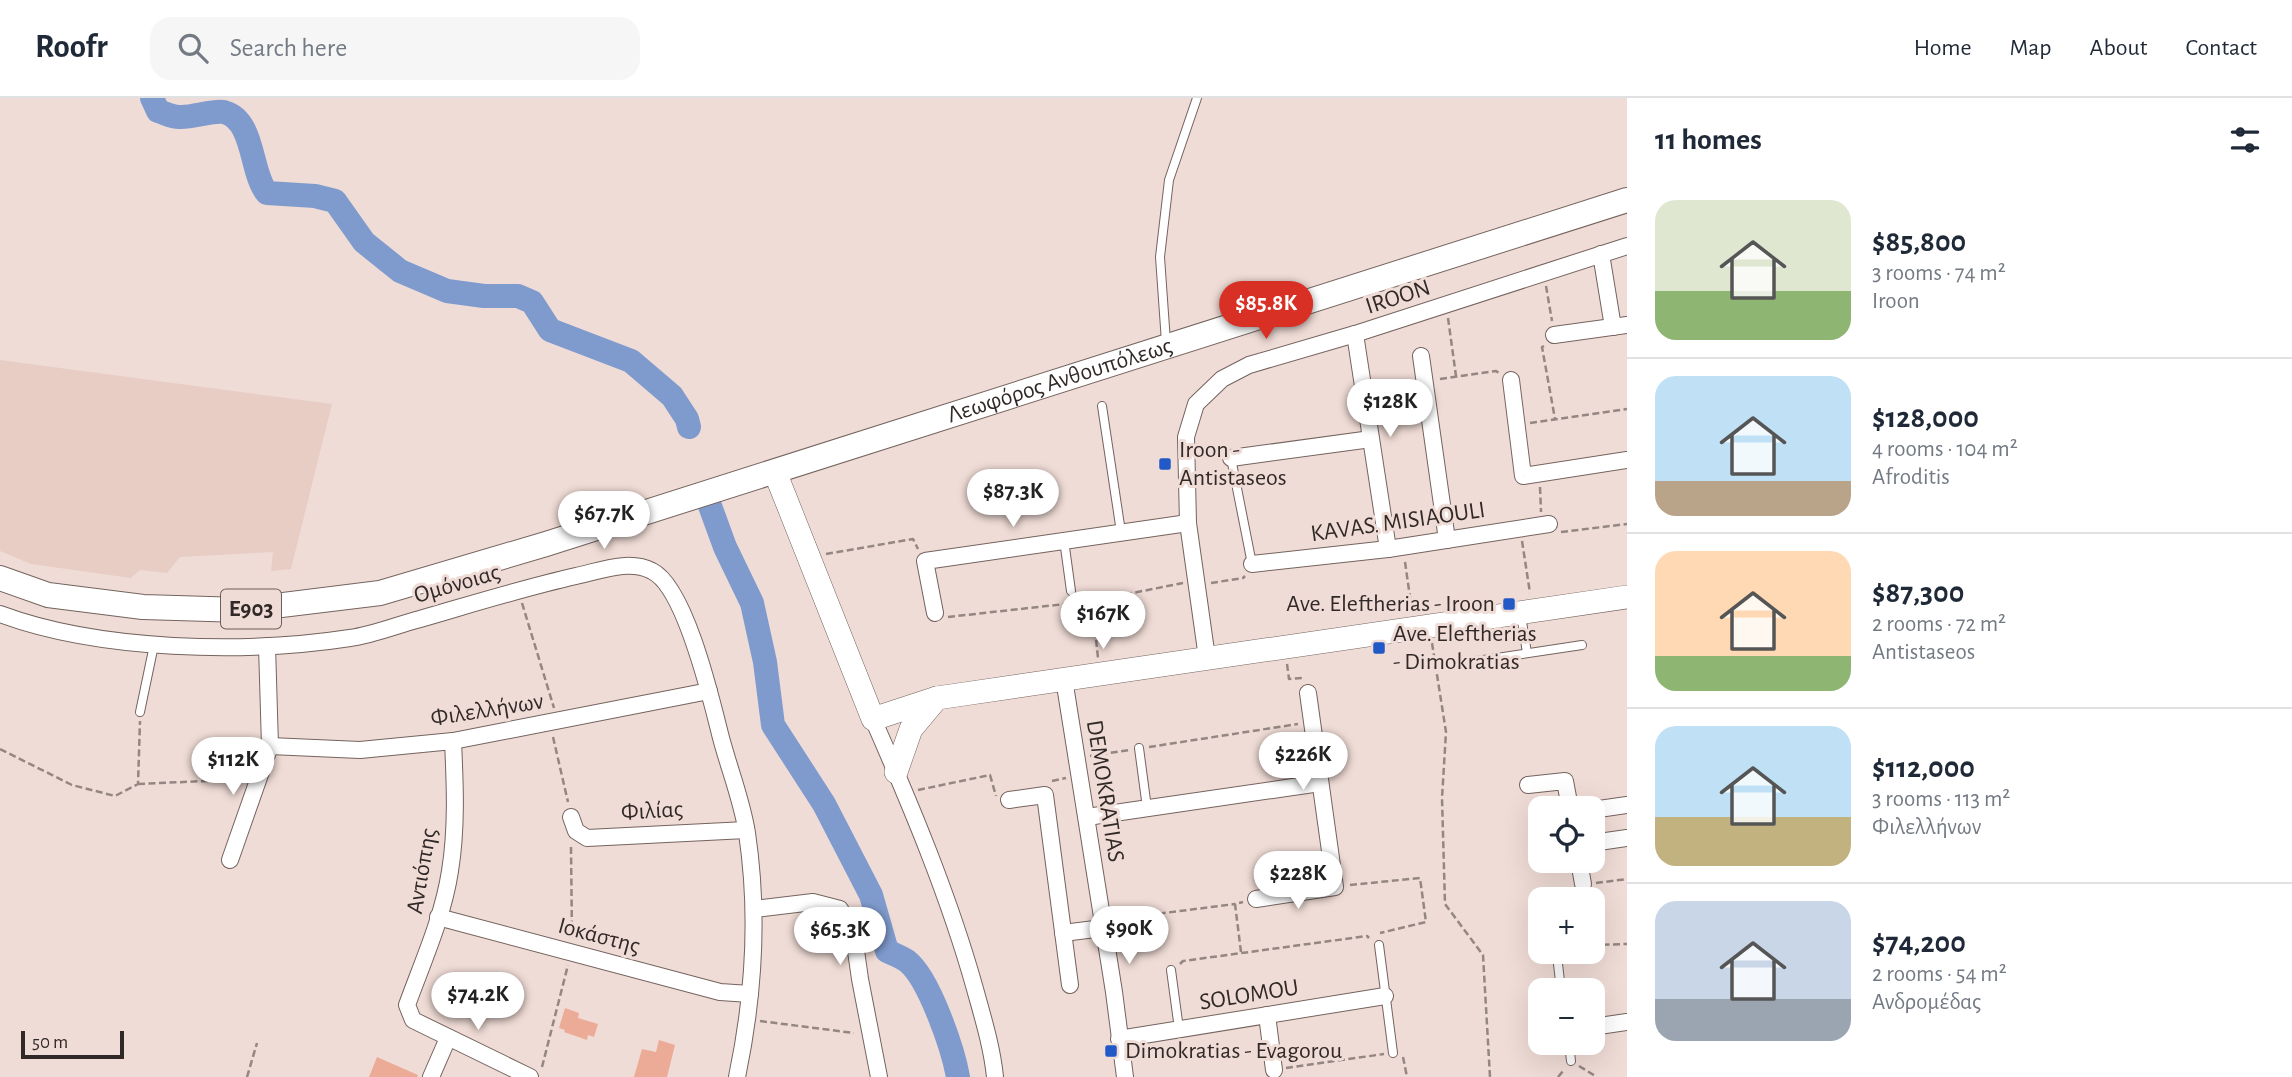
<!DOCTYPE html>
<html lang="en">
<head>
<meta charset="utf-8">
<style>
  body { margin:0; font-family:"Alegreya Sans",sans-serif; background:#f6f6f7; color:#1f2937; height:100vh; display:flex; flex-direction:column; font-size:26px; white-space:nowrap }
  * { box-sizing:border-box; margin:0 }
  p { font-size:23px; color:#747a83 }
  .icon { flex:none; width:38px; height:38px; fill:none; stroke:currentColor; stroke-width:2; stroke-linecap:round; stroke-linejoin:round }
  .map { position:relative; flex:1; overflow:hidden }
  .details { display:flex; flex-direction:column; background:#fff; width:665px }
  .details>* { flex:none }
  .buttons { position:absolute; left:1528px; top:698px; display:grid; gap:14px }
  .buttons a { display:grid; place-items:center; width:77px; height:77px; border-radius:14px; background:#fff; box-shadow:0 7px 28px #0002; font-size:35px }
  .scale { position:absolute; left:21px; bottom:18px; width:103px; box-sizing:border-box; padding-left:7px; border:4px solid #312927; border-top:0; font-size:19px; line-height:24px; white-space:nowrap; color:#312927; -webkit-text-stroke:5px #f0dcd6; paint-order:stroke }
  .price { position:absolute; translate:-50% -60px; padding:0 16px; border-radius:24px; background:#fff; color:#222; font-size:23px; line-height:46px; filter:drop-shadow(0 2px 4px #0008) }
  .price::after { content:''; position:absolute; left:50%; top:42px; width:21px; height:16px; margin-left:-10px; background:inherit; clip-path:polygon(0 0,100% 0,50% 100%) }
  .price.active { background:#d93025; color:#fff }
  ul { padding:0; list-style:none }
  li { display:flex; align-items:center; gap:21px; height:175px; padding:0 28px }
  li+li { border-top:2px solid #e0e1e3 }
  li span { display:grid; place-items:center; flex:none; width:196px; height:140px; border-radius:21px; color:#555 }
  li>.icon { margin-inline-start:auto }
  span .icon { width:84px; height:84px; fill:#fffc; stroke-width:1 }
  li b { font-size:30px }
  h2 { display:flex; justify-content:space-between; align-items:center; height:84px; padding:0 28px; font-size:30px }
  header { display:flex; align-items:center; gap:42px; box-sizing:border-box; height:98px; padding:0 35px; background:#fff; border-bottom:2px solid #e0e1e3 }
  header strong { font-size:33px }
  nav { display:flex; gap:38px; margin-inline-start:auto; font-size:24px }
  .search { width:490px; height:63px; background:#f6f6f7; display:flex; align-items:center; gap:18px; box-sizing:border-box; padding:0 24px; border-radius:21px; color:#747a83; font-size:26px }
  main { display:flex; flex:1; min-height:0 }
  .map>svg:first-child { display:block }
  .built { fill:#e7cdc4 }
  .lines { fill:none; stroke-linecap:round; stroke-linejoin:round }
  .river { stroke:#7f9bcd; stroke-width:24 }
  .building { fill:#ebab96 }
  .lane-casing { stroke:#74635e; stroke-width:10 }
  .street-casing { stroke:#74635e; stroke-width:18 }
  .secondary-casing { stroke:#74635e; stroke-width:24 }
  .primary-casing { stroke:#74635e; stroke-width:26 }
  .path { stroke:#948682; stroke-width:2.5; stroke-dasharray:7 3.5; stroke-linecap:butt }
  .lane { stroke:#fff; stroke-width:8 }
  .street { stroke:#fff; stroke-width:16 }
  .secondary { stroke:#fff; stroke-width:23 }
  .primary { stroke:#fff; stroke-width:24 }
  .poi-dot { fill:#2159c6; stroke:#f0dcd6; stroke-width:2.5 }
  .labels { text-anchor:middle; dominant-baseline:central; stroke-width:6; stroke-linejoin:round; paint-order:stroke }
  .shield { fill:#f0dcd6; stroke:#6a5f5c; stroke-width:2 }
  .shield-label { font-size:23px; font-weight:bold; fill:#312927 }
  .street-label { font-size:24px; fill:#312927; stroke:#f0dcd6 }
  .poi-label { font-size:24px; fill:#312927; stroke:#f0dcd6; text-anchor:start }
</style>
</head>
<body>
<header>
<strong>Roofr</strong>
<div class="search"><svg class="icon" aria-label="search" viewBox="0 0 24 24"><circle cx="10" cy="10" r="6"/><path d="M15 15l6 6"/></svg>Search here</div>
<nav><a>Home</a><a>Map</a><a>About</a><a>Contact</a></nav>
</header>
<main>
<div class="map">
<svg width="1627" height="979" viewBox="0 0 1627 979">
  <rect width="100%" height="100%" fill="#f0dcd6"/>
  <path class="built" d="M0 262 332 306 291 471 271 473 273 454 180 459 167 475 140 472 131 480 31 466 0 453Z"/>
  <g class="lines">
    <g class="river">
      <path d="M152 0 158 13C165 15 172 19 179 19 192 20 213 12 224 14 255 22 250 75 267 95L315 98 335 103 364 144 400 173 447 193 484 198H518L532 204 550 232 631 263 672 298 687 321 689 329"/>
      <path d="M710 408 725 449 752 505 765 564 773 627 824 706 871 797 887 853C893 856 901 859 907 863 929 880 953 951 958 979"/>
    </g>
  </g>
  <g class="building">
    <path d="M565 910 579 915 578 920 598 926 594 939 588 937 587 942 564 934 565 932 559 930Z"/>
    <path d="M659 942 675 947 667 979H634L642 951 656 954Z"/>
    <path d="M377 959 418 977 417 979H369Z"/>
  </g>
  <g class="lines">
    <g class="lane-casing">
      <g id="lane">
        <path d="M1166 244 1160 159 1169 82 1197 0"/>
        <path d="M1102 308 1121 434"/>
        <path d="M1231 360 1252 466"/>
        <path d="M1064 442 1071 493"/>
        <path d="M1521 517 1527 555"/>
        <path d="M1470 564 1582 547"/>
        <path d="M140 614 154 547"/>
        <path d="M1139 650 1147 710"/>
        <path d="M1379 847 1393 955"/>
        <path d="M1558 866 1561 892"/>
        <path d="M1171 872 1179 931"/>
        <path d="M1569 945 1571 963"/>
      </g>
    </g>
    <g class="street-casing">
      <g id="street">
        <path d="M1601 156 1613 229"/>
        <path d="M1355 236 1388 451"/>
        <path d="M1554 237 1627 227"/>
        <path d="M1421 258 1447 442"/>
        <path d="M1511 282 1523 378 1627 362"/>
        <path d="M1231 360 1371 341"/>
        <path d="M1252 466 1388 451 1549 426"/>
        <path d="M935 515 925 463 1188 425"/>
        <path d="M0 516C99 553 246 556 350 540 373 537 397 527 420 521 472 506 523 490 576 478 600 473 629 461 652 473 685 489 711 600 720 636 728 668 742 702 747 735 759 816 754 898 737 979"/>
        <path d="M1207 560 1188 425 1186 339 1196 306 1222 281 1249 267 1355 236 1627 148"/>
        <path d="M1064 581 1114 894 1125 979"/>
        <path d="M873 621C911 708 949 798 975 891 983 920 992 949 995 979"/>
        <path d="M453 643C455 686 457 730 450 773 443 819 423 863 407 907L413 922 530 979"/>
        <path d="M270 648 360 652 453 643 709 593"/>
        <path d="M1528 687 1565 683 1570 710"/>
        <path d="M1009 702 1045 697 1070 887"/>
        <path d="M1592 712 1627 707"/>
        <path d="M571 719 576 733 587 740 746 732"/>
        <path d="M1087 719 1320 685"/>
        <path d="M1592 745 1627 740"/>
        <path d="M230 762 270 648 267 548"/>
        <path d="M1579 763 1583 786"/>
        <path d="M1256 801 1335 789 1308 595"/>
        <path d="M755 811 813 804 840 811 854 839 860 881 879 979"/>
        <path d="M438 819 720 894 750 896"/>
        <path d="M1063 835 1103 830"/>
        <path d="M1267 917 1274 972"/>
        <path d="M1592 929 1627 924"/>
        <path d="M1119 941 1385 898"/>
        <path d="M431 979 448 940"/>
      </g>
    </g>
    <g class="secondary-casing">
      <g id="secondary">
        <path d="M775 374 873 621 937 600 1627 499"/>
        <path d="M896 674 911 631 937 600"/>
      </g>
    </g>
    <g class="primary-casing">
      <g id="primary">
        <path id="s1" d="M0 480 48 497 143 509 242 512 380 495 546 446 1627 102"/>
      </g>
    </g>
    <g class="path">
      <path d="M1546 188 1552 223"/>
      <path d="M1448 220 1456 278"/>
      <path d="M1544 248 1542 249 1555 321"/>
      <path d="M1440 281 1496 273 1499 275"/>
      <path d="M1530 325 1627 311"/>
      <path d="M1540 389 1541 414"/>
      <path d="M1561 434 1627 426"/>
      <path d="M1522 443 1530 495"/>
      <path d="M826 456 913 441 918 451"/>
      <path d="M1405 464 1412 513"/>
      <path d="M1211 485 1243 480 1245 478"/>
      <path d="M1080 497 1092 503 1098 560"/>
      <path d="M522 505 554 610"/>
      <path d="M948 519 1092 503 1183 485"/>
      <path d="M1432 545 1446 634 1442 700 1445 806 1483 857 1490 979"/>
      <path d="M1287 566 1289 581 1302 580"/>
      <path d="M553 639 568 704"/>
      <path d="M1149 649 1298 626"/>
      <path d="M0 651 72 687 115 698 138 686 140 623"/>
      <path d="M1090 658 1129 652"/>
      <path d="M1052 683 1066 680"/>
      <path d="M138 686 228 682 243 679"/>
      <path d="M918 692 990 677 996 698"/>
      <path d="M571 749 572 840"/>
      <path d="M1596 785 1627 781"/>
      <path d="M1350 787 1420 780 1426 824 1380 835"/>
      <path d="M1117 821 1235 806"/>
      <path d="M1592 847 1627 846"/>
      <path d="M1241 854 1235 806 1243 804"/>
      <path d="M1566 862 1586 854"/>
      <path d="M1180 866 1183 863 1367 838 1369 840"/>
      <path d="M760 923 854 935"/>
      <path d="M1403 959 1407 979"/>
      <path d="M1579 968 1597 979"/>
      <path d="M542 969 568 867"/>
      <path d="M1286 970 1384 956"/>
      <path d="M247 979 257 945"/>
      <path d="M1558 979 1564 972"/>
    </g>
    <use href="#lane" class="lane"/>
    <use href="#street" class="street"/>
    <use href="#secondary" class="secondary"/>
    <use href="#primary" class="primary"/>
  </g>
  <g class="poi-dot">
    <rect x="1158" y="359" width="14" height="14" rx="3.5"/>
    <rect x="1502" y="499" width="14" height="14" rx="3.5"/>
    <rect x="1372" y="543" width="14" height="14" rx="3.5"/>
    <rect x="1104" y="946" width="14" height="14" rx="3.5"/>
  </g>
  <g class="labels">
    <rect class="shield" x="221" y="491.5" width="60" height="39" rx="5"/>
    <g class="shield-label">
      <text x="251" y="511">E903</text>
    </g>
    <g class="street-label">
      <text transform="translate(1398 199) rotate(-18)">IROON</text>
      <text stroke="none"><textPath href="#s1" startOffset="1097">Λεωφόρος Ανθουπόλεως</textPath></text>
      <text transform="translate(1398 424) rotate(-8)">KAVAS. MISIAOULI</text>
      <text transform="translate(457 486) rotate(-16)">Ομόνοιας</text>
      <text transform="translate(487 612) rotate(-9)">Φιλελλήνων</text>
      <text transform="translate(1105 693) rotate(81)">DEMOKRATIAS</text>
      <text transform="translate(652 713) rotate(-3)">Φιλίας</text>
      <text transform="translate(422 773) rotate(-80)">Αντιόπης</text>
      <text transform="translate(599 838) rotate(15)">Ιοκάστης</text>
      <text transform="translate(1249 897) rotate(-9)">SOLOMOU</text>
    </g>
    <g class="poi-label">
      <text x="1179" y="352">Iroon -<tspan x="1179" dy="28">Antistaseos</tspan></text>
      <text x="1495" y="506" text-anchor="end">Ave. Eleftherias - Iroon</text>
      <text x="1393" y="536">Ave. Eleftherias<tspan x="1393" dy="28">- Dimokratias</tspan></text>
      <text x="1125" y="953">Dimokratias - Evagorou</text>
    </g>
  </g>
</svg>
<div class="buttons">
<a><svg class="icon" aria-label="locate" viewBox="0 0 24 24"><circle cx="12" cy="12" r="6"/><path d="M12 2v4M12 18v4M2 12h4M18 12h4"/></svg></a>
<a>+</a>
<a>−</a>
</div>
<div class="scale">50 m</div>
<b class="price active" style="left:1266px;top:243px">$85.8K</b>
<b class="price" style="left:1390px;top:341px">$128K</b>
<b class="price" style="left:1013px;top:431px">$87.3K</b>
<b class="price" style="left:604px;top:453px">$67.7K</b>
<b class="price" style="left:1103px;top:553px">$167K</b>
<b class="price" style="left:1303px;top:694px">$226K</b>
<b class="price" style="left:233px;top:699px">$112K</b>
<b class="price" style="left:1298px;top:813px">$228K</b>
<b class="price" style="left:1129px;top:868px">$90K</b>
<b class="price" style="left:840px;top:869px">$65.3K</b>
<b class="price" style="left:478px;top:934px">$74.2K</b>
</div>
<section class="details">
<h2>11 homes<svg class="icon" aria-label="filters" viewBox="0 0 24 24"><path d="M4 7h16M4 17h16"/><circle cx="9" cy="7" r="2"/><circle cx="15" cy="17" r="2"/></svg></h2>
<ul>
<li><span style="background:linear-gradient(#dfe7d0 65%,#8fb573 0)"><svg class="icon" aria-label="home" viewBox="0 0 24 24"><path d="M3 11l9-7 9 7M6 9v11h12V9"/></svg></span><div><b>$85,800</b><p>3 rooms · 74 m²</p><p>Iroon</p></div></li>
<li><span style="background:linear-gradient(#bfe0f5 75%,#b9a48a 0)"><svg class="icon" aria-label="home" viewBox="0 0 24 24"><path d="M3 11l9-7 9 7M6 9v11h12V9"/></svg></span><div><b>$128,000</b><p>4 rooms · 104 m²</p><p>Afroditis</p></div></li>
<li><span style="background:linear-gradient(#ffd9b3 75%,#8fb573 0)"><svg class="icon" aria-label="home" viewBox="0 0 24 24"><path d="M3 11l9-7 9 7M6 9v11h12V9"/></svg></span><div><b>$87,300</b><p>2 rooms · 72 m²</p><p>Antistaseos</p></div></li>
<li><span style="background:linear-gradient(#bfe0f5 65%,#c2b280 0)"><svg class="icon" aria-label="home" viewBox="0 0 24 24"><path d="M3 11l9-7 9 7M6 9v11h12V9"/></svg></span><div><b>$112,000</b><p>3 rooms · 113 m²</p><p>Φιλελλήνων</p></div></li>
<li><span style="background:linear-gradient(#c9d6e8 70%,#9aa5b1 0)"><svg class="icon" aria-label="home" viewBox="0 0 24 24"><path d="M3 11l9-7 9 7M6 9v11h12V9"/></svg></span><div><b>$74,200</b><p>2 rooms · 54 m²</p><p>Ανδρομέδας</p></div></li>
</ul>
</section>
</main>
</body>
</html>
